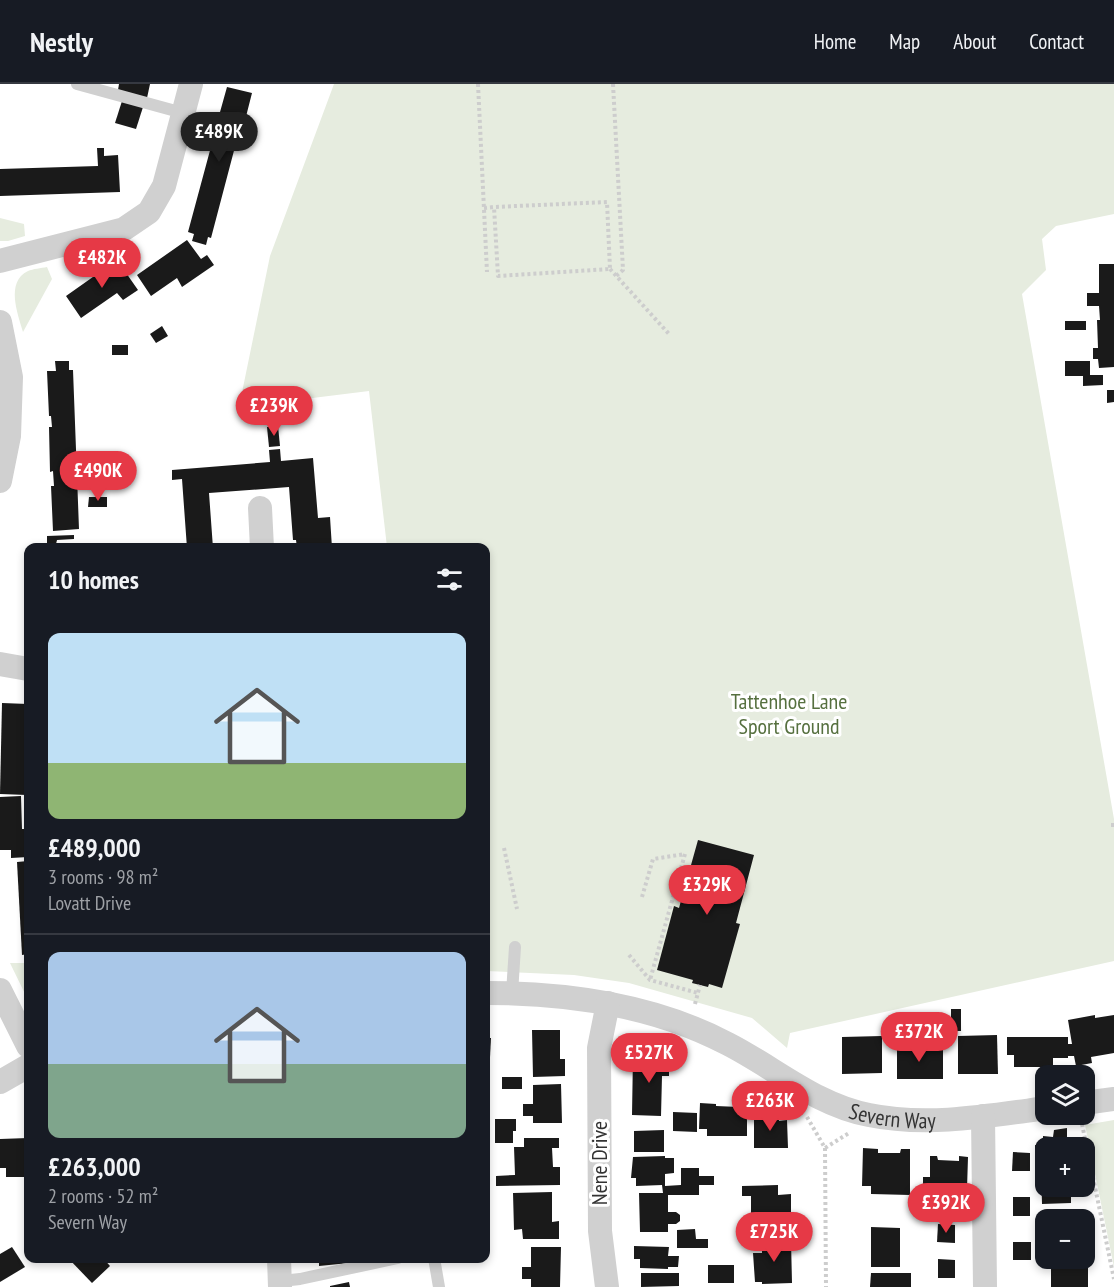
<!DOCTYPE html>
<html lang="en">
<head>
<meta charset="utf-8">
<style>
  body { margin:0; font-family:"PT Sans Narrow",sans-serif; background:#20242c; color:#f1f3f6; height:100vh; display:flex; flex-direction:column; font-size:22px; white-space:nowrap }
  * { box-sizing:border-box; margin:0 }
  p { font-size:20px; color:#9ea1a6 }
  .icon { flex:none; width:33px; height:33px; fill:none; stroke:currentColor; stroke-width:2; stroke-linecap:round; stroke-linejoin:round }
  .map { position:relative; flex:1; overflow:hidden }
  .details { position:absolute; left:24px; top:459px; width:466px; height:720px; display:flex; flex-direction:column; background:#171b24; border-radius:12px; box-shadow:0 3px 9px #0003 }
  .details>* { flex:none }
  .buttons { position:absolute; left:1035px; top:981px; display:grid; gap:12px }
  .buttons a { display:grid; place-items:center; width:60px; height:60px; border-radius:12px; background:#171b24; box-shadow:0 3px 9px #0003; font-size:30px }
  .price { position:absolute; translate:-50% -51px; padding:0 14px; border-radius:21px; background:#e63946; color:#fff; font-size:20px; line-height:39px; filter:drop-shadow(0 2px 3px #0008) }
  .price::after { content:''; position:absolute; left:50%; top:36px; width:18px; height:14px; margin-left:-9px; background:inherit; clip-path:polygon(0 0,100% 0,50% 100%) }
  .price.active { background:#222; color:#fff }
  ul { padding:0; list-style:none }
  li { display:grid; align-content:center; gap:12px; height:318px; padding:0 24px }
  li+li { border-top:2px solid #363941 }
  li span { display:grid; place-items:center; height:186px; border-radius:12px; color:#555 }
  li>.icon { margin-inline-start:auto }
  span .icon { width:108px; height:108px; fill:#fffc; stroke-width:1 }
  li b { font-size:26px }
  h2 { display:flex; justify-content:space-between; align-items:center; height:72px; padding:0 24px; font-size:26px }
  header { display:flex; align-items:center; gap:36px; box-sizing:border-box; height:84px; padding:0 30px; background:#171b24; border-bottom:2px solid #363941 }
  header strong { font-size:28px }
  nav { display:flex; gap:33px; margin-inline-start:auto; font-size:21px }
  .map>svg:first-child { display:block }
  .green { fill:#e6ecdf }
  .building { fill:#1a1a1a }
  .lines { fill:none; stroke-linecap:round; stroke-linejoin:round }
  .path { stroke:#cdcdcd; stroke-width:4; stroke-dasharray:3 3; stroke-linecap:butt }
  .lane { stroke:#d0d0d0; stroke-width:12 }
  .street { stroke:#d0d0d0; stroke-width:24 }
  .labels { text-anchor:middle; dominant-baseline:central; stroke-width:6; stroke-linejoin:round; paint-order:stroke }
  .park-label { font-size:22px; fill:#56703f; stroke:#fff }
  .street-label { font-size:22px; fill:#333; stroke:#fff }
</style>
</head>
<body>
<header>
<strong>Nestly</strong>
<nav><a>Home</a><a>Map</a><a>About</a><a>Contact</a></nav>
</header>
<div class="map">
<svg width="1114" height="1203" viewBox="0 0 1114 1203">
  <rect width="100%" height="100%" fill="#fff"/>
  <g class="green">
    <path d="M334 0H1114V130L1056 142 1042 155 1046 186 1022 210 1114 735V877L790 949 787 964 752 934 629 899 574 891 486 887V464L387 463 369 307 239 323 270 172Z"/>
    <path d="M0 134 24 140 25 152 8 157H0Z"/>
    <path d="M47 183 52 195 23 248C18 230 5 198 28 187 33 185 41 184 47 183Z"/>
    <path d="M10 879H28V916Z"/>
    <path d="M1114 1036V1183L1085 1041Z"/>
  </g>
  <g class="building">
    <path d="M119 0H150L147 14 118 6Z"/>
    <path d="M227 3 252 9 239 60 236 59 211 154 208 153 206 161 192 157 194 150 188 148 212 59H214L217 47 215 46Z"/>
    <path d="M122 17 143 23 136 45 115 39Z"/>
    <path d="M97 64H104V72L118 71 120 108 0 112V85L98 82Z"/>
    <path d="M187 156 201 175 207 171 214 181 182 203 177 194 151 212 137 191Z"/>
    <path d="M117 176 138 206 123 216 117 209 81 234 66 212Z"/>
    <path d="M1099 180H1114V283L1099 284 1098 275H1093V264H1098L1097 236H1100L1099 222H1087V209H1099Z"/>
    <rect x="1065" y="237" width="21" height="9"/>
    <path d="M162 242 168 252 156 259 150 250Z"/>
    <rect x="112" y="261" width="16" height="10"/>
    <path d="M55 277H69V286H73L79 445 53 447 51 402H54L53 387 50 388 49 343H52L51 332H49L47 287H56Z"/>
    <path d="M1065 277H1090V291H1103V301L1083 302V292H1065Z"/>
    <path d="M1107 306H1114V318L1107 319Z"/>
    <path d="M278 342 280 362 269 363 267 343Z"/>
    <path d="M280 365 281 377 313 374 318 434 330 433 332 464H297L296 456H293L289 403 209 409 213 464H187L182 395 172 396V386L270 378 269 366Z"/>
    <path d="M89 413H107V423H88Z"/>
    <path d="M74 451V455L57 456 55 464H31V460L47 459V452Z"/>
    <path d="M2 619 28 620 27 711 0 710Z"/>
    <path d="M21 712 22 745H28V773L11 774V766H0V713Z"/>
    <path d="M698 756 754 771 736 839 740 840 722 904 709 900 708 903 692 899 693 896 657 886 674 822 679 824Z"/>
    <path d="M28 777V870L22 871 17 778Z"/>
    <rect x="951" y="925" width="10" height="22"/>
    <path d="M1095 931V934L1114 931V969L1091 973 1092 979 1076 982 1074 972H1068V974H1053V983H1014V971H1007V953H1068V960H1072L1068 936Z"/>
    <path d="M532 946H560V975H565V992L533 993Z"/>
    <path d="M997 951 998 990H958V952Z"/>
    <path d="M882 952V989L842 990V953Z"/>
    <path d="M486 954H491L490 973H486Z"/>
    <path d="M897 955 908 956V965H943V995H897Z"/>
    <path d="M633 971H669V992H662L661 1032 632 1031Z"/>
    <rect x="502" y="993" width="20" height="12"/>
    <path d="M561 1000 562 1039H533V1032H523V1020H533V1001Z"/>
    <path d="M739 1018H753V1030H747V1052H707V1045H699L700 1019 716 1020V1022L739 1023Z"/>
    <path d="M673 1028 697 1029V1048L673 1047Z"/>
    <path d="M779 1030V1037L787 1036 788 1064H754V1031Z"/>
    <path d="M495 1035H516V1047H513V1059H495Z"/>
    <path d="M1067 1044V1053H1071V1064H1046V1073H1035V1061L1043 1062V1052L1053 1053 1054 1046Z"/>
    <path d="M664 1046V1068H634V1047Z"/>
    <path d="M28 1054 27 1093H6V1084H0V1055Z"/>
    <path d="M524 1054H559V1064H552L553 1083H560V1101L496 1102V1092L515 1091 514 1063H524Z"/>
    <path d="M863 1064 878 1065V1069H900L901 1065H910V1111L871 1110V1102H862Z"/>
    <path d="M1013 1068 1030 1069V1087H1012Z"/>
    <path d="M665 1072V1074H674V1089L665 1090V1102L681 1101V1084H699V1092H714V1101H699V1111H668V1128H676L680 1131V1137L676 1140H668V1148H640L639 1109H663L662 1101 636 1102V1094H631L633 1073Z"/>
    <path d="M930 1072H937L938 1076 959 1077V1072L968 1073 967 1105H960V1114H948V1105H923V1093H930Z"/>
    <path d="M1041 1080H1046V1102H1071V1119L1042 1120Z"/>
    <path d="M778 1101V1111L791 1110V1149L755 1150 754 1131H762V1129H751V1112H742V1102Z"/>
    <path d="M552 1108V1138L559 1137V1155H523L522 1145 514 1146 513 1109Z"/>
    <rect x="1013" y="1113" width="17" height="19"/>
    <rect x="1050" y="1125" width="30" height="11"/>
    <path d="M938 1140 955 1141V1159L937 1158Z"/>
    <path d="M871 1143 900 1144V1183H871Z"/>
    <path d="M695 1145 696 1155H708V1164H677V1146Z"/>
    <path d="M767 1156H791L792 1199 762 1200V1198H755L753 1169H762V1162H767Z"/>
    <rect x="1013" y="1158" width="18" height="18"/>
    <path d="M634 1162 669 1163 668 1172H679L678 1183H668V1185L640 1184V1175H634Z"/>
    <path d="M12 1163 25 1183 0 1198V1170Z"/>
    <path d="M531 1163H561L560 1203H531V1195H522V1183H531Z"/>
    <path d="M1084 1169H1088V1203H1051V1174H1084Z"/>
    <path d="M68 1174H103L110 1182 92 1199Z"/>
    <path d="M319 1174H358L359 1178 319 1182Z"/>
    <path d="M938 1175 955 1176V1194H938Z"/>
    <rect x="708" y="1181" width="26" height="18"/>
    <path d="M641 1189H679V1202L641 1203Z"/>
    <path d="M871 1189H911V1203H870Z"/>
    <path d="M349 1198 350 1203H330V1202Z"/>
  </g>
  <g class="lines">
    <g class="path">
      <path d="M478 0 487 188"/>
      <path d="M613 0 623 186 616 192"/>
      <path d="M484 124 494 123 607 118 610 185 498 192 494 123"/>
      <path d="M610 185 669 250"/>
      <path d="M1111 741H1114"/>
      <path d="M504 764 517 825"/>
      <path d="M642 813 653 775 685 770 650 896"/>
      <path d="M629 871 650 896 698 909"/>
      <path d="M695 920 700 901"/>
      <path d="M652 965 663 956"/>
      <path d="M807 1033 825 1064 849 1049"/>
      <path d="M1082 1040 1114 1195"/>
      <path d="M825 1064 826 1203"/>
    </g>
    <g class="lane">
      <path d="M77 0 183 29"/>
      <path d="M512 909 515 863"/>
      <path d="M434 1174 439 1203"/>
      <path d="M281 1197 300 1195 398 1174"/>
    </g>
    <g class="street">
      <path d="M0 177 124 145 149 128 164 102 191 0"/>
      <path d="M0 238 11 293 9 352 0 397"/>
      <path d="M260 424 262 464"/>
      <path d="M0 580 28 585"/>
      <path d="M0 906 28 962"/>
      <path id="s1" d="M486 909C569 909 654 921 728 960 775 984 816 1021 869 1031 927 1043 988 1032 1046 1024"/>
      <path d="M0 998 28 982"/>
      <path d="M1084 1019 1114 1015"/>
      <path d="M983 1032 985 1203"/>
      <path d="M279 1174 280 1203"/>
      <path d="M607 1203 600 1147 599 964 608 919"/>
    </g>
  </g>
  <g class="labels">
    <g class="park-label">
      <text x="789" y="617">Tattenhoe Lane<tspan x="789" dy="25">Sport Ground</tspan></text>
    </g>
    <g class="street-label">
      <text stroke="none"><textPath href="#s1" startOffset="432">Severn Way</textPath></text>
      <text transform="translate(599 1079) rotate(-90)">Nene Drive</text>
    </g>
  </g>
</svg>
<div class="buttons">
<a><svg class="icon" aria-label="layers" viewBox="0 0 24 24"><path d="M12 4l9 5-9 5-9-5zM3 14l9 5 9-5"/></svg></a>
<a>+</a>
<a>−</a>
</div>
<b class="price active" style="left:219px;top:79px">£489K</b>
<b class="price" style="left:102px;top:205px">£482K</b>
<b class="price" style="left:274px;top:353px">£239K</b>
<b class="price" style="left:98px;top:418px">£490K</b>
<b class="price" style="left:707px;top:832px">£329K</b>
<b class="price" style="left:919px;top:979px">£372K</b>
<b class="price" style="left:649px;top:1000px">£527K</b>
<b class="price" style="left:770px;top:1048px">£263K</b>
<b class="price" style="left:946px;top:1150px">£392K</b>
<b class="price" style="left:774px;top:1179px">£725K</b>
<section class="details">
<h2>10 homes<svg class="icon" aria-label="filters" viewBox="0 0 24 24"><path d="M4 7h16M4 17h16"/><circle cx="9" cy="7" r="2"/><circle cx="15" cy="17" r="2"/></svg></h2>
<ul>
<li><span style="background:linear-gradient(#bfe0f5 70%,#8fb573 0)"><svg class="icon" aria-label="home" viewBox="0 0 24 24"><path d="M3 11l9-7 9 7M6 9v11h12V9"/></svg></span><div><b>£489,000</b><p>3 rooms · 98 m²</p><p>Lovatt Drive</p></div></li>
<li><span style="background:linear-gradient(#a9c7e8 60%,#7fa58c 0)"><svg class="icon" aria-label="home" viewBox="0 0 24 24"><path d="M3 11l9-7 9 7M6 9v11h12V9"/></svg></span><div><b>£263,000</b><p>2 rooms · 52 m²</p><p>Severn Way</p></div></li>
</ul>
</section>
</div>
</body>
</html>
